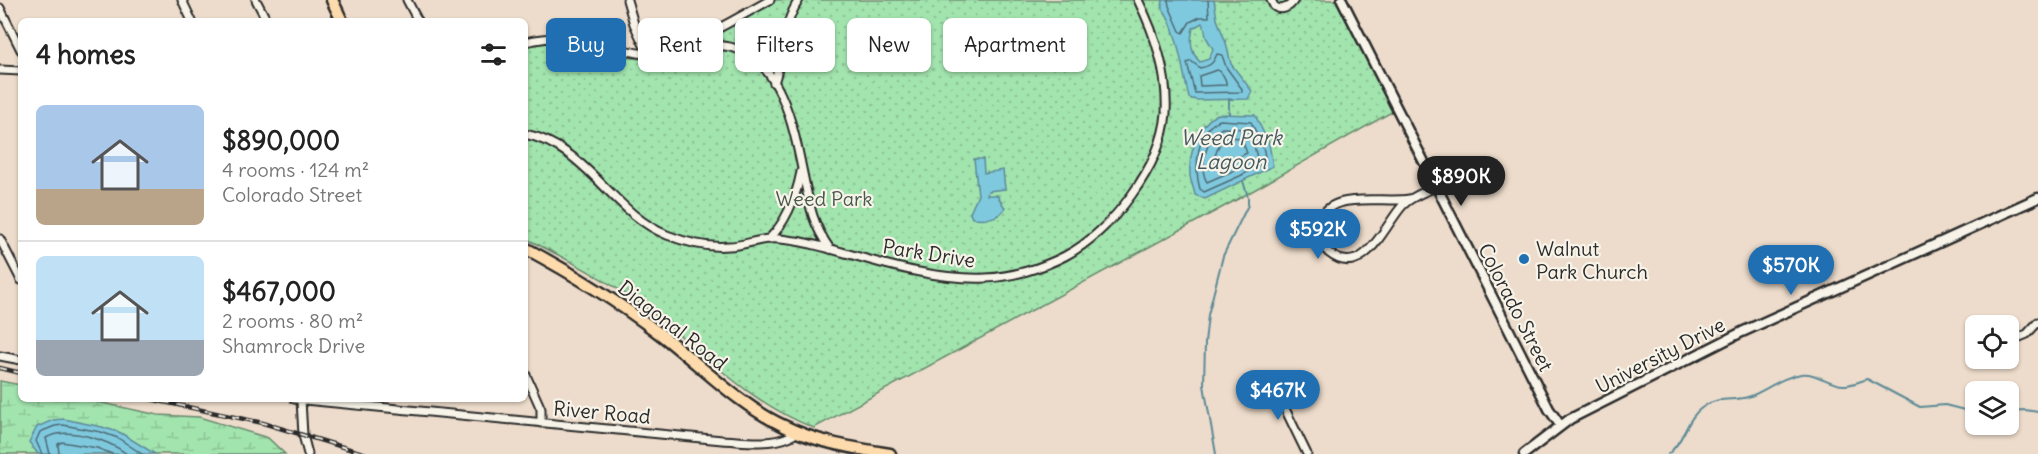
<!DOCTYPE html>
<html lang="en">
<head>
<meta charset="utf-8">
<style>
  body { margin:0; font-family:Delius,sans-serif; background:#f2f2f2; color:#222; height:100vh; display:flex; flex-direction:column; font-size:22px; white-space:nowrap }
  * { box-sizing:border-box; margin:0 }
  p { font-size:20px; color:#767676 }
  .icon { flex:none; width:33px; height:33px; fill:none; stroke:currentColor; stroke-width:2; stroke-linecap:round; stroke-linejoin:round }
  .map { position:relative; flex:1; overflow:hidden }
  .drawer { position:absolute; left:18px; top:18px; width:510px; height:384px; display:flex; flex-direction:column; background:#fff; border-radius:9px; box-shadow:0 2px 4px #0004 }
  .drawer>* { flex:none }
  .guide { position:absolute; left:546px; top:18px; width:570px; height:54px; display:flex; gap:12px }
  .buttons { position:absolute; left:1965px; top:315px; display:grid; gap:12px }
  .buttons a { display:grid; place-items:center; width:54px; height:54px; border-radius:9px; background:#fff; box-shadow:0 2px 4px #0004; font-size:30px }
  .price { position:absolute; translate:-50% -51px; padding:0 14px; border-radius:21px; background:#1f6fb2; color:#fff; font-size:20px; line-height:39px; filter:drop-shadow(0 2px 3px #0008) }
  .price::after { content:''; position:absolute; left:50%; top:36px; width:18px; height:14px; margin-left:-9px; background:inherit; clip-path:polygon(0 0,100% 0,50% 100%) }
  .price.selected { background:#222; color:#fff }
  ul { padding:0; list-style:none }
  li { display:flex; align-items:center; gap:18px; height:150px; padding:0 18px }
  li+li { border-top:2px solid #e0e0e0 }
  li span { display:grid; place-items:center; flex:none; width:168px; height:120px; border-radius:9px; color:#555 }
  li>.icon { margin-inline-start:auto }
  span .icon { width:72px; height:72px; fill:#fffc; stroke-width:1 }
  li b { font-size:26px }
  h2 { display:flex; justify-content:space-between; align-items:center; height:72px; padding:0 18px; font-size:26px }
  .chip { padding:0 21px; border-radius:9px; background:#fff; box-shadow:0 2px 4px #0004; font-size:21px; line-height:54px }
  .chip.selected { background:#1f6fb2; color:#fff }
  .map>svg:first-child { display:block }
  .wetland { fill:url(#wetland-marsh); stroke:#66886c; stroke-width:1.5 }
  .park { fill:url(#park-dots); stroke:#66886c; stroke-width:1.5 }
  .water { fill:#7fc9df; stroke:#5d8a97; stroke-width:1.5; fill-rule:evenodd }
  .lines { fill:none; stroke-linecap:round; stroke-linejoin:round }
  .shore { stroke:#4d6a73; stroke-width:1.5 }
  .stream { stroke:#5d8a97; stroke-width:2 }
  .minor-casing { stroke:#2b2b2b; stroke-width:11 }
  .tertiary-casing { stroke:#2b2b2b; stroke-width:13 }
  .primary-casing { stroke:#2b2b2b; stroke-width:15 }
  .minor { stroke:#f7f3e8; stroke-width:7 }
  .tertiary { stroke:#f7f3e8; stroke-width:8 }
  .primary { stroke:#fedbac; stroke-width:10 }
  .rail-casing { stroke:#2b2b2b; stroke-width:4.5 }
  .rail { stroke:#f7f3e8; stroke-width:2; stroke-dasharray:7; stroke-linecap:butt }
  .poi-dot { fill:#1f6fb2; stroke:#f7f3e8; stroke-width:2 }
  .labels { text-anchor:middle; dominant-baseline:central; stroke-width:4.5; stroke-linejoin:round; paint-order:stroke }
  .park-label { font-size:20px; fill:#49594c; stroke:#f7f3e8 }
  .poi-label { font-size:20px; fill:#2b2b2b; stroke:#f7f3e8; text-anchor:start }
  .street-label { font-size:20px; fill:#2b2b2b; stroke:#f7f3e8 }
  .water-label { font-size:21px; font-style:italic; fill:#445a61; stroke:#f7f3e8 }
</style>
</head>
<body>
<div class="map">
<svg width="2038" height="454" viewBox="0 0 2038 454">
  <defs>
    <pattern id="wetland-marsh" width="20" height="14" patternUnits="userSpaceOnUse" patternTransform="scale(1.5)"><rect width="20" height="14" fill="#a2e4ae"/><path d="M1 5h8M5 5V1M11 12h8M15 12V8" fill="none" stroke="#8cc496"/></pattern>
    <pattern id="park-dots" width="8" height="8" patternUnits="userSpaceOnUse" patternTransform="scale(1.5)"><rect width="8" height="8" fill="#a2e4ae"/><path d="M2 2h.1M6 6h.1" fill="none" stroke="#8cc496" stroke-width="1.8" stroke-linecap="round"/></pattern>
  </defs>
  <rect width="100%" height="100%" fill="#eddccb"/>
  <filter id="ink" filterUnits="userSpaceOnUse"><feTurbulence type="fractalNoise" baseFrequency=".0167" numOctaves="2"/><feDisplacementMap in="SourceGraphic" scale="12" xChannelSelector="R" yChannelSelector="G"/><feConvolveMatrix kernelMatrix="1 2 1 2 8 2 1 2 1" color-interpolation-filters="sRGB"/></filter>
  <g filter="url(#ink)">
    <path class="wetland" d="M0 381 21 385V399H84L158 415 199 417 268 438 285 454H0Z"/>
    <path class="park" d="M770 0H1342L1397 109 1238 199 814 428C754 405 710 360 662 320 620 287 573 262 525 238V45L548 41 583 42 623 57 650 60 696 39Z"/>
    <g class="water">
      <path d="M1163 0H1214L1217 19 1226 43 1231 64 1252 91 1248 99 1196 100 1189 98C1183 74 1177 25 1162 8ZM1202 23 1204 25 1206 37 1213 49 1209 59 1200 62C1190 52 1190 41 1193 28Z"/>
      <path d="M1218 114 1255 115 1269 144 1273 166 1205 199 1195 195C1194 189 1191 182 1190 176 1188 155 1198 123 1218 114Z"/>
      <path d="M974 159H983L984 173 1003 170 1005 189 988 191 987 195H997L1005 208C998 220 985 219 972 218L970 213 978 195Z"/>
      <path d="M64 419 102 427 121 433 155 454H38L29 442 37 427 53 420Z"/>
    </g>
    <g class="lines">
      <g class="shore">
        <path d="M1168 0 1169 6 1180 31 1183 33 1190 22 1200 17H1209L1208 0"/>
        <path d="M1217 54 1222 55 1226 67 1242 89V92L1195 93 1187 63 1191 61 1200 68C1210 66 1213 64 1217 54Z"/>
        <path d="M1217 70C1222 71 1227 81 1226 85L1200 86 1199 76Z"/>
        <path d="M1220 120 1251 122 1263 146 1266 162 1240 176 1204 192 1200 189C1194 169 1196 129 1220 120Z"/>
        <path d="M1222 128 1247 129 1253 141 1257 158 1237 169 1207 182C1198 168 1207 136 1222 128Z"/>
        <path d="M1229 137 1241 138 1247 153 1215 168 1213 161 1221 140 1224 137Z"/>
        <path d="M42 454 36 441 40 432 55 426 63 425 101 432 118 438 142 454"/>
        <path d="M50 454 46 438C68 426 108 440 127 454"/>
        <path d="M59 454 58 444 62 442 97 448 112 454"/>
      </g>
      <g class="stream">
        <path d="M1229 99V114"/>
        <path d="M2008 411 2025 410 2038 412"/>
        <path d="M1216 454 1204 385 1205 343 1208 315 1223 256 1248 205V197L1243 181"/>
        <path d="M1668 454C1684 442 1687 417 1703 407 1722 394 1733 403 1751 396 1768 389 1782 377 1801 374 1818 372 1830 386 1845 385 1852 385 1861 381 1867 379L1920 407 1945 405 1976 413"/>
      </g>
      <g class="minor-casing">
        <g id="minor">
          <path d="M182 0 192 21"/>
          <path d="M256 0 267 21"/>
          <path d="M407 0 418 21"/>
          <path d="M627 0 634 24 648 54"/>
          <path d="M1271 0 1274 6C1281 12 1290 7 1294 0"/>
          <path d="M0 8 21 50"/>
          <path d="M525 42C548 37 570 35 594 41 610 45 630 54 648 54 680 54 740 16 770 0"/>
          <path d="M675 48C693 47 712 43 730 47 795 62 797 166 813 216 817 228 823 239 830 249"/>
          <path d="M0 70 21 71"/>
          <path d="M774 83C784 55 782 25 799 0"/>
          <path d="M525 134C588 147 612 213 667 235 685 242 709 248 729 246 743 246 755 240 769 239 778 238 787 240 796 241 814 244 831 249 849 254 893 267 941 280 986 278 1012 277 1042 268 1065 256 1111 232 1162 166 1166 113 1168 75 1155 34 1138 0"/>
          <path d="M1409 199C1381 204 1322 187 1318 229 1317 238 1322 247 1329 253 1364 281 1385 224 1403 205 1412 196 1425 192 1435 187"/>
          <path d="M0 239 21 280"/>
          <path d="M769 239C787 221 796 197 801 172"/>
          <path d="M2008 342 2027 334 2038 322"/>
          <path d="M0 356 21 360"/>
          <path d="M525 373 541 409V423"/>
          <path d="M1271 380 1307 454"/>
          <path d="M294 399 722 440C747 441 776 447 798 432"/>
          <path d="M301 400 303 435 308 454"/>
        </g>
      </g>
      <g class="tertiary-casing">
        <g id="tertiary">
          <path d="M1342 0 1549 409 1560 425"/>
          <path d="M1524 454 1570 419 1742 332 2038 198"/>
        </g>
      </g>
      <g class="primary-casing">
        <g id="primary">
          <path d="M332 0 342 21"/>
          <path d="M525 248C572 273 617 301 660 334 701 365 737 404 784 426 818 443 854 448 890 454"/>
        </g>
      </g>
      <use href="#minor" class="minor"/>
      <use href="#tertiary" class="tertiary"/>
      <use href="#primary" class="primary"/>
      <g class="rail-casing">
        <g id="rail">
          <path d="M0 368 21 373"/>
          <path d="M150 399 263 423 366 454"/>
        </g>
      </g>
      <use href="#rail" class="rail"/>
    </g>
  </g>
  <circle class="poi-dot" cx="1524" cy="259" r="6"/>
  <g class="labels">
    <g class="park-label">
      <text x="824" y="198">Weed Park</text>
    </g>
    <g class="poi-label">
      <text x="1536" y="248">Walnut<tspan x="1536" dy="23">Park Church</tspan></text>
    </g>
    <g class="street-label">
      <text transform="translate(929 253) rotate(9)">Park Drive</text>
      <text transform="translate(1516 307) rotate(63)">Colorado Street</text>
      <text transform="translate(673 325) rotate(38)">Diagonal Road</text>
      <text transform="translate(1660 355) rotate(-27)">University Drive</text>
      <text transform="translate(602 412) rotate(5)">River Road</text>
    </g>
    <g class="water-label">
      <text x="1231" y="137">Weed Park<tspan x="1231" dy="24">Lagoon</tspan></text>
    </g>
  </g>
</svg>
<div class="buttons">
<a><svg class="icon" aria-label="locate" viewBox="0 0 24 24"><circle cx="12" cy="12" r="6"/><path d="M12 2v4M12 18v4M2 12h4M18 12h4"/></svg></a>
<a><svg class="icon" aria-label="layers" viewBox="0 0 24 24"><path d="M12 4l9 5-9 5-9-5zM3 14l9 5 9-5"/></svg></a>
</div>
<b class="price selected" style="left:1461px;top:207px">$890K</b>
<b class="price" style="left:1318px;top:260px">$592K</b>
<b class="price" style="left:1791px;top:296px">$570K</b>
<b class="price" style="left:1278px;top:421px">$467K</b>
<div class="guide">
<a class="chip selected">Buy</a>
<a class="chip">Rent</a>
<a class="chip">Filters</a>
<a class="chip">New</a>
<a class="chip">Apartment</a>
</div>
<section class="drawer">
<h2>4 homes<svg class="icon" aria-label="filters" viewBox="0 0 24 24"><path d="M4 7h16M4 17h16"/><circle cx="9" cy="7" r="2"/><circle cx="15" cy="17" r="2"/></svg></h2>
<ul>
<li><span style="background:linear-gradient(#a9c7e8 70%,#b9a48a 0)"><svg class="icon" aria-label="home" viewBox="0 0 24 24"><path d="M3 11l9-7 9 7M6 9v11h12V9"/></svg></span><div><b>$890,000</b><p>4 rooms · 124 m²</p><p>Colorado Street</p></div></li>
<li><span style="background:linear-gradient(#bfe0f5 70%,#9aa5b1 0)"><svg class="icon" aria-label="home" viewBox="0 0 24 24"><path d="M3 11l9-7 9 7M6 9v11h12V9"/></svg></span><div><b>$467,000</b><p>2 rooms · 80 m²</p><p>Shamrock Drive</p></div></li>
</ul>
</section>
</div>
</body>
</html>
